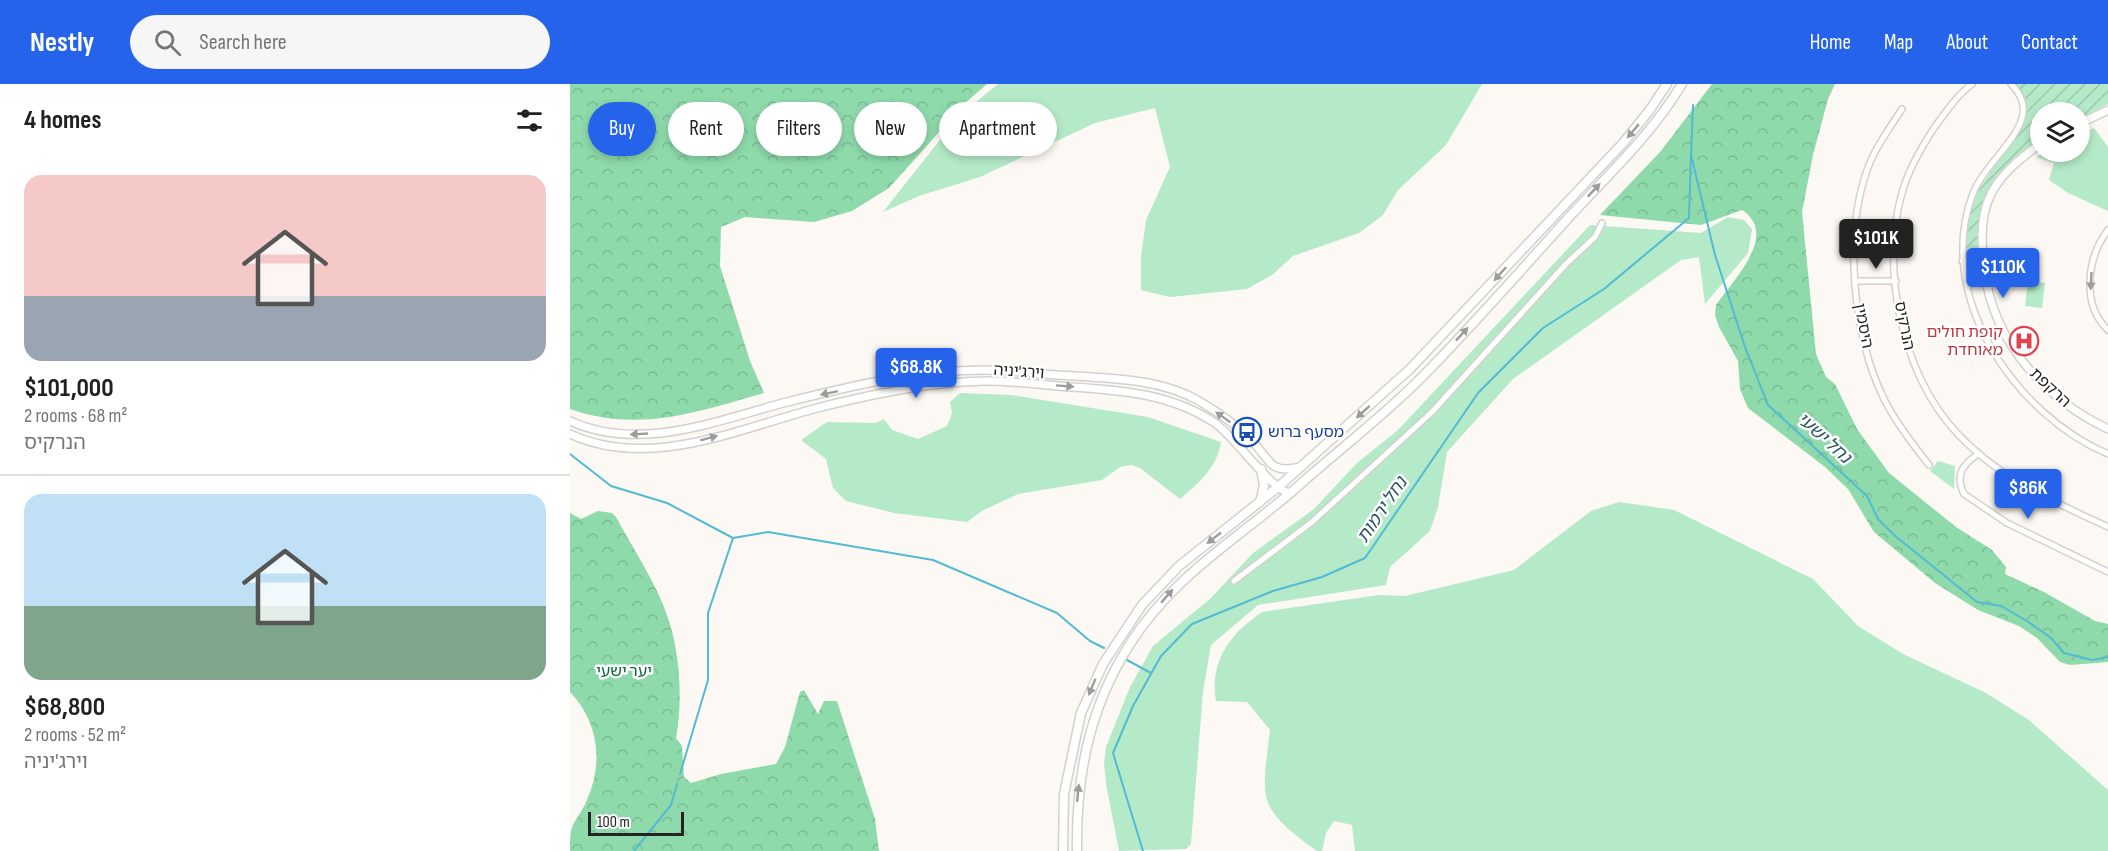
<!DOCTYPE html>
<html lang="en">
<head>
<meta charset="utf-8">
<style>
  body { margin:0; font-family:"Sofia Sans Condensed","Noto Sans Hebrew",sans-serif; background:#f6f6f6; color:#202124; height:100vh; display:flex; flex-direction:column; font-size:22px; white-space:nowrap }
  * { box-sizing:border-box; margin:0 }
  p { font-size:20px; color:#757577 }
  .icon { flex:none; width:33px; height:33px; fill:none; stroke:currentColor; stroke-width:2; stroke-linecap:round; stroke-linejoin:round }
  .map { position:relative; flex:1; overflow:hidden }
  .panel { display:flex; flex-direction:column; background:#fff; width:570px }
  .panel>* { flex:none }
  .top-card { position:absolute; left:18px; top:18px; width:570px; height:54px; display:flex; gap:12px }
  .buttons { position:absolute; left:1460px; top:18px; display:grid; gap:12px }
  .buttons a { display:grid; place-items:center; width:60px; height:60px; border-radius:50%; background:#fff; box-shadow:0 3px 9px #0003; font-size:30px }
  .scale { position:absolute; left:18px; bottom:15px; width:96px; box-sizing:border-box; padding-left:6px; border:3px solid #252422; border-top:0; font-size:16px; line-height:21px; white-space:nowrap; color:#252422; -webkit-text-stroke:4px #fff; paint-order:stroke }
  .price { position:absolute; translate:-50% -51px; padding:0 14px; border-radius:6px; background:#2563eb; color:#fff; font-size:20px; line-height:39px; filter:drop-shadow(0 2px 3px #0008) }
  .price::after { content:''; position:absolute; left:50%; top:36px; width:18px; height:14px; margin-left:-9px; background:inherit; clip-path:polygon(0 0,100% 0,50% 100%) }
  .price.current { background:#222; color:#fff }
  ul { padding:0; list-style:none }
  li { display:grid; align-content:center; gap:12px; height:318px; padding:0 24px }
  li+li { border-top:2px solid #e0e0e0 }
  li span { display:grid; place-items:center; height:186px; border-radius:18px; color:#555 }
  li>.icon { margin-inline-start:auto }
  span .icon { width:108px; height:108px; fill:#fffc; stroke-width:1 }
  li b { font-size:26px }
  h2 { display:flex; justify-content:space-between; align-items:center; height:72px; padding:0 24px; font-size:26px }
  .tag { padding:0 21px; border-radius:27px; background:#fff; box-shadow:0 3px 9px #0003; font-size:21px; line-height:54px }
  .tag.current { background:#2563eb; color:#fff }
  header { display:flex; align-items:center; gap:36px; box-sizing:border-box; height:84px; padding:0 30px; background:#2563eb; color:#fff }
  header strong { font-size:28px }
  nav { display:flex; gap:33px; margin-inline-start:auto; font-size:21px }
  .search { width:420px; height:54px; background:#f6f6f6; display:flex; align-items:center; gap:15px; box-sizing:border-box; padding:0 21px; border-radius:33px; color:#757577; font-size:22px }
  main { display:flex; flex:1; min-height:0 }
  .map>svg:first-child { display:block }
  .green { fill:#b4eac7 }
  .forest { fill:url(#forest-crowns) }
  .garden { fill:url(#garden-furrows) }
  .lines { fill:none; stroke-linecap:round; stroke-linejoin:round }
  .stream { stroke:#52bad3; stroke-width:2 }
  .minor-casing { stroke:#d4d0cc; stroke-width:8 }
  .tertiary-casing { stroke:#d4d0cc; stroke-width:10 }
  .trunk-casing { stroke:#d4d0cc; stroke-width:11 }
  .minor { stroke:#fff; stroke-width:5 }
  .tertiary { stroke:#fff; stroke-width:7 }
  .trunk { stroke:#fff; stroke-width:8 }
  .oneway { fill:#9d9c9c }
  .labels { text-anchor:middle; dominant-baseline:central; stroke-width:5; stroke-linejoin:round; paint-order:stroke }
  .street-label { font-size:16px; fill:#252422; stroke:#fff }
  .health-label { font-size:16px; fill:#be3a42; stroke:#fff; text-anchor:end }
  .transit-label { font-size:16px; fill:#164399; stroke:#fff; text-anchor:start }
  .park-label { font-size:16px; fill:#0f683d; stroke:#fff }
  .water-label { font-size:18px; font-style:italic; fill:#295661; stroke:#fff }
</style>
</head>
<body>
<header>
<strong>Nestly</strong>
<div class="search"><svg class="icon" aria-label="search" viewBox="0 0 24 24"><circle cx="10" cy="10" r="6"/><path d="M15 15l6 6"/></svg>Search here</div>
<nav><a>Home</a><a>Map</a><a>About</a><a>Contact</a></nav>
</header>
<main>
<section class="panel">
<h2>4 homes<svg class="icon" aria-label="filters" viewBox="0 0 24 24"><path d="M4 7h16M4 17h16"/><circle cx="9" cy="7" r="2"/><circle cx="15" cy="17" r="2"/></svg></h2>
<ul>
<li><span style="background:linear-gradient(#f6c9c9 65%,#9aa5b1 0)"><svg class="icon" aria-label="home" viewBox="0 0 24 24"><path d="M3 11l9-7 9 7M6 9v11h12V9"/></svg></span><div><b>$101,000</b><p>2 rooms · 68 m²</p><p>הנרקיס</p></div></li>
<li><span style="background:linear-gradient(#bfe0f5 60%,#7fa58c 0)"><svg class="icon" aria-label="home" viewBox="0 0 24 24"><path d="M3 11l9-7 9 7M6 9v11h12V9"/></svg></span><div><b>$68,800</b><p>2 rooms · 52 m²</p><p>וירג'יניה</p></div></li>
</ul>
</section>
<div class="map">
<svg width="1538" height="767" viewBox="0 0 1538 767">
  <defs>
    <pattern id="forest-crowns" width="20" height="18" patternUnits="userSpaceOnUse" patternTransform="scale(1.5)"><rect width="20" height="18" fill="#8edaab"/><path d="M2 6a3 3 0 1 1 6 0M12 15a3 3 0 1 1 6 0" fill="none" stroke="#7abb93"/></pattern>
    <pattern id="garden-furrows" width="10" height="10" patternUnits="userSpaceOnUse" patternTransform="scale(1.5)"><rect width="10" height="10" fill="#b4eac7"/><path d="M-1 1l2-2M0 10L10 0M9 11l2-2" fill="none" stroke="#9bc9ab"/></pattern>
  </defs>
  <rect width="100%" height="100%" fill="#fcf8f3"/>
  <g class="green">
    <path d="M428 0H912L876 61 828 106 813 131 789 149 723 172 702 191 677 205 600 213 571 206V172L576 136 600 83 585 24 525 39 410 93 349 112 313 128 388 33Z"/>
    <path d="M1524 44 1538 63V127L1498 109 1479 96 1484 79 1466 73 1475 68H1509V51Z"/>
    <path d="M1158 133 1174 136 1182 145 1178 169 1135 220 1129 173 1111 176 943 295 877 368 868 423 860 447 820 483 816 501 688 521 641 561 633 607 621 760 616 765 549 767 536 700 534 678 536 663 560 603 583 562 641 514 683 469 744 425 787 379 828 346 1020 141 1131 149Z"/>
    <path d="M1458 197 1475 199 1472 224 1455 222Z"/>
    <path d="M390 309 441 311 578 333 651 358C647 384 629 399 610 415L570 384 561 381 550 383 532 396 448 410 412 427 397 438 324 429 276 417 263 404 256 375 231 356 257 338 305 339 314 335 322 346 348 355 377 342 382 329 380 318Z"/>
    <path d="M1368 377 1385 382 1384 405 1360 387Z"/>
    <path d="M1049 418 1104 426 1243 495 1288 542 1333 570 1416 609 1459 636 1538 706V767H785L782 741 764 737 756 749 752 767H747C685 722 692 717 700 646L677 618 646 617C639 577 661 549 692 528L809 511 835 512 944 486 1021 427Z"/>
  </g>
  <g class="forest">
    <path d="M0 0H417L395 19 319 104 282 127 244 138 175 133 151 143 150 182 180 277 194 309C127 328 69 349 0 325Z"/>
    <path d="M1142 0H1265L1258 15 1243 71 1232 128 1246 270 1256 293 1265 300 1287 345 1319 389 1386 443 1422 466 1436 483 1435 490 1474 508 1525 537 1538 540V578L1500 581 1490 578 1467 554 1449 542 1408 526 1365 499 1304 448 1278 405 1255 383 1178 324 1170 305 1168 277 1149 243 1145 231 1146 221C1162 197 1210 151 1172 126L1131 141 1030 131 1090 68Z"/>
    <path d="M28 427 42 429 46 433C63 465 85 497 97 531 110 567 113 617 106 654L112 662 114 693 121 699 151 690 206 680 215 663 230 608 234 606 248 630 254 617H267L305 735 309 767H0C0 733 5 743 17 716 34 678 28 637 0 608V429L11 435Z"/>
  </g>
  <path class="garden" d="M1445 0H1538V20L1509 35V28H1470V55C1432 79 1402 123 1408 169L1393 170 1395 143 1408 107 1454 36 1456 16Z"/>
  <g class="lines">
    <g class="stream">
      <path d="M1123 21 1121 71 1145 171 1175 263 1198 321 1297 412 1308 435 1324 451 1407 518 1431 522 1457 537 1481 554 1494 569 1522 576 1538 573"/>
      <path d="M0 370 41 402 97 419 163 454"/>
      <path d="M557 576 581 589"/>
      <path d="M110 690 138 596V529L163 454 198 448 363 476 487 529 520 557 534 564"/>
      <path d="M64 767 101 721 107 700"/>
      <path d="M573 767 543 669 563 622 591 572 622 540 703 507 752 493 795 474 908 309 973 244 1034 205 1119 134 1121 71"/>
    </g>
    <g class="minor-casing">
      <g id="minor">
        <path d="M1402 0C1387 11 1375 29 1364 44 1351 64 1338 86 1332 109 1310 185 1332 290 1386 348 1428 394 1482 417 1538 443"/>
        <path d="M1441 0C1451 10 1457 22 1451 37 1442 62 1412 84 1402 112 1365 214 1446 331 1538 370"/>
        <path d="M1332 25C1321 42 1309 58 1301 76 1272 145 1282 251 1315 317 1327 340 1343 361 1359 381"/>
        <path d="M1538 146C1517 173 1511 221 1538 246"/>
        <path d="M1392 177 1413 176"/>
        <path d="M1285 197H1326"/>
        <path d="M1408 370C1392 381 1385 391 1394 410L1437 439 1538 488"/>
        <path d="M664 497 742 438 862 328 996 180 1025 153 1032 139"/>
      </g>
    </g>
    <g class="tertiary-casing">
      <g id="tertiary">
        <path d="M1509 40 1538 26"/>
        <path d="M1470 60C1451 74 1433 88 1422 108 1412 126 1411 151 1413 171 1417 250 1469 312 1538 345"/>
        <path d="M0 337C70 369 148 336 217 318 281 302 347 286 414 286 438 286 463 289 487 291 533 294 588 293 629 317 648 328 668 342 683 358 690 365 696 376 704 382 712 387 722 385 730 383"/>
        <path d="M0 350C82 388 174 342 255 322 308 309 361 298 416 297 440 297 465 300 488 302 544 306 597 307 645 339 665 353 702 407 720 409"/>
      </g>
    </g>
    <g class="trunk-casing">
      <g id="trunk">
        <path d="M690 418 694 402 691 385"/>
        <path d="M493 767 494 710 511 629 533 580 572 521 609 482 707 404 840 285 1053 59 1079 27 1097 0"/>
        <path d="M507 767C506 692 519 624 560 560 601 494 667 455 725 405 767 367 814 332 854 291 904 240 952 185 1001 131 1040 89 1082 50 1112 0"/>
      </g>
    </g>
    <use href="#minor" class="minor"/>
    <use href="#tertiary" class="tertiary"/>
    <use href="#trunk" class="trunk"/>
  </g>
  <defs><path id="oneway-solid" d="M-6-.8H1V-3.2L6.5 0L1 3.2V.8H-6Z" transform="scale(1.5)"/></defs>
  <g class="oneway">
    <use href="#oneway-solid" transform="translate(1063 47) rotate(130)"/>
    <use href="#oneway-solid" transform="translate(1024 106) rotate(-47)"/>
    <use href="#oneway-solid" transform="translate(930 190) rotate(132)"/>
    <use href="#oneway-solid" transform="translate(1521 197) rotate(93)"/>
    <use href="#oneway-solid" transform="translate(892 250) rotate(-47)"/>
    <use href="#oneway-solid" transform="translate(495 302) rotate(4)"/>
    <use href="#oneway-solid" transform="translate(259 309) rotate(168)"/>
    <use href="#oneway-solid" transform="translate(793 328) rotate(138)"/>
    <use href="#oneway-solid" transform="translate(653 333) rotate(-145)"/>
    <use href="#oneway-solid" transform="translate(69 350) rotate(177)"/>
    <use href="#oneway-solid" transform="translate(139 354) rotate(-15)"/>
    <use href="#oneway-solid" transform="translate(644 454) rotate(142)"/>
    <use href="#oneway-solid" transform="translate(597 512) rotate(-49)"/>
    <use href="#oneway-solid" transform="translate(522 603) rotate(113)"/>
    <use href="#oneway-solid" transform="translate(508 709) rotate(-84)"/>
  </g>
  <defs>
    <g id="hospital-ring" transform="scale(1.5)"><circle r="9.5" fill="#fff" stroke="#e0444e" stroke-width="1.5"/><path d="M-5-5h3v3.5h4V-5h3V5h-3V1.5h-4V5h-3Z" fill="#e0444e"/></g>
    <g id="bus-ring" transform="scale(1.5)"><circle r="9.5" fill="#fff" stroke="#1a4fb4" stroke-width="1.5"/><path d="M-5-6H5V4H4V6H2V4H-2V6H-4V4H-5ZM-3.5-4V0h7V-4ZM-3.5 1.2v1.5H-2V1.2ZM2 1.2v1.5H3.5V1.2Z" fill="#1a4fb4"/></g>
  </defs>
  <g fill-rule="evenodd">
    <use href="#hospital-ring" x="1454" y="257"/>
    <use href="#bus-ring" x="677" y="348"/>
  </g>
  <g class="labels">
    <g class="street-label">
      <text transform="translate(1293 242) rotate(79)">היסמין</text>
      <text transform="translate(1334 242) rotate(79)">הנרקיס</text>
      <text transform="translate(449 288) rotate(4)">וירג'יניה</text>
      <text transform="translate(1480 304) rotate(43)">הרקפת</text>
    </g>
    <g class="health-label">
      <text x="1433" y="248">קופת חולים<tspan x="1433" dy="18">מאוחדת</tspan></text>
    </g>
    <g class="transit-label">
      <text x="698" y="348">מסעף ברוש</text>
    </g>
    <g class="park-label">
      <text x="54" y="587">יער ישעי</text>
    </g>
    <g class="water-label">
      <text transform="translate(1254 354) rotate(42)">נחל ישעי</text>
      <text transform="translate(812 426) rotate(-56)">נחל ירמות</text>
    </g>
  </g>
</svg>
<div class="buttons">
<a><svg class="icon" aria-label="layers" viewBox="0 0 24 24"><path d="M12 4l9 5-9 5-9-5zM3 14l9 5 9-5"/></svg></a>
</div>
<div class="scale">100 m</div>
<b class="price current" style="left:1306px;top:186px">$101K</b>
<b class="price" style="left:1433px;top:215px">$110K</b>
<b class="price" style="left:346px;top:315px">$68.8K</b>
<b class="price" style="left:1458px;top:436px">$86K</b>
<div class="top-card">
<a class="tag current">Buy</a>
<a class="tag">Rent</a>
<a class="tag">Filters</a>
<a class="tag">New</a>
<a class="tag">Apartment</a>
</div>
</div>
</main>
</body>
</html>
